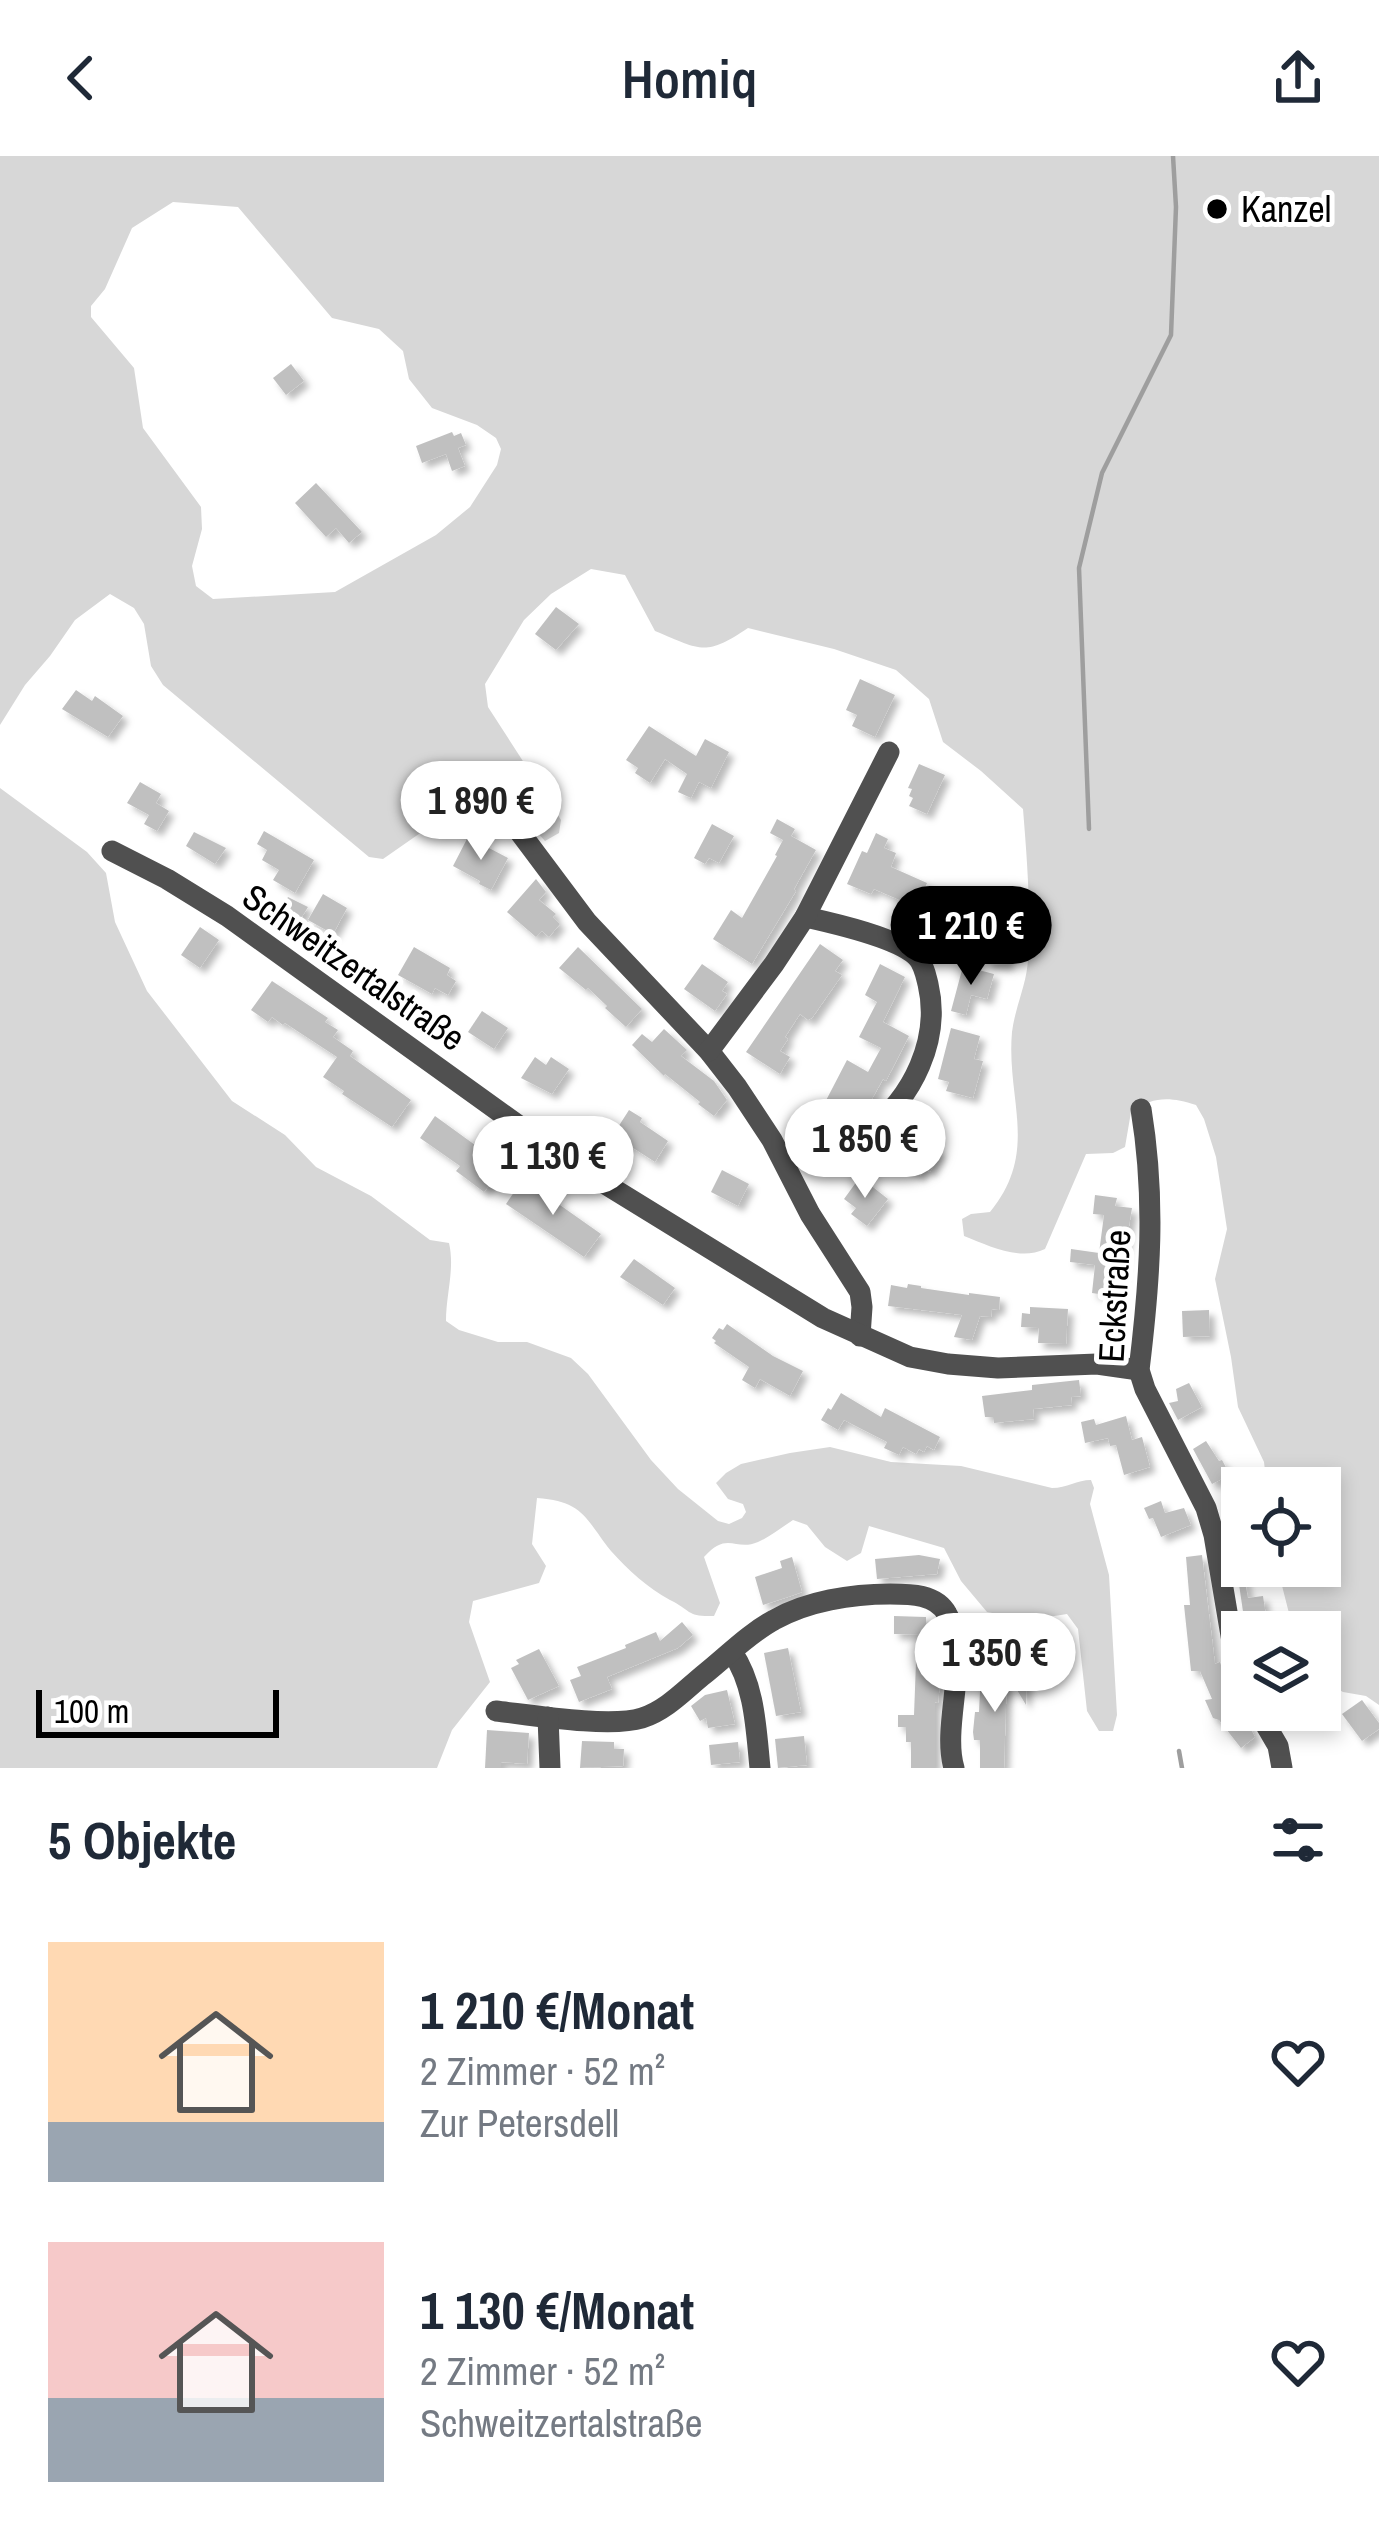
<!DOCTYPE html>
<html lang="de">
<head>
<meta charset="utf-8">
<style>
  body { margin:0; font-family:"Archivo Narrow",sans-serif; background:#f6f6f7; color:#1f2937; height:100vh; display:flex; flex-direction:column; font-size:45px; white-space:nowrap }
  * { box-sizing:border-box; margin:0 }
  p { font-size:39px; color:#747a83 }
  .icon { flex:none; width:66px; height:66px; fill:none; stroke:currentColor; stroke-width:2; stroke-linecap:round; stroke-linejoin:round }
  .map { position:relative; height:1612px; overflow:hidden }
  .panel { display:flex; flex-direction:column; background:#fff; flex:1 }
  .panel>* { flex:none }
  .fabs { position:absolute; left:1221px; top:1311px; display:grid; gap:24px }
  .fabs a { display:grid; place-items:center; width:120px; height:120px; border-radius:0px; background:#fff; box-shadow:0 6px 18px #0003; font-size:60px }
  .scale { position:absolute; left:36px; bottom:30px; width:243px; box-sizing:border-box; padding-left:12px; border:6px solid #000; border-top:0; font-size:33px; line-height:42px; white-space:nowrap; color:#000; -webkit-text-stroke:9px #fff; paint-order:stroke }
  .price { position:absolute; translate:-50% -102px; padding:0 27px; border-radius:42px; background:#fff; color:#222; font-size:39px; line-height:78px; filter:drop-shadow(0 3px 6px #0008) }
  .price::after { content:''; position:absolute; left:50%; top:72px; width:36px; height:27px; margin-left:-18px; background:inherit; clip-path:polygon(0 0,100% 0,50% 100%) }
  .price.active { background:#000; color:#fff }
  ul { padding:0; list-style:none }
  li { display:flex; align-items:center; gap:36px; height:300px; padding:0 48px }
  li span { display:grid; place-items:center; flex:none; width:336px; height:240px; border-radius:0px; color:#555 }
  li>.icon { margin-inline-start:auto }
  span .icon { width:144px; height:144px; fill:#fffc; stroke-width:1 }
  li b { font-size:51px }
  h2 { display:flex; justify-content:space-between; align-items:center; height:144px; padding:0 48px; font-size:51px }
  header { display:flex; justify-content:space-between; align-items:center; height:156px; padding:0 48px; background:#fff; font-size:54px; font-weight:600 }
  .map>svg:first-child { display:block }
  .green { fill:#d7d7d7; fill-rule:evenodd }
  .lines { fill:none; stroke-linecap:round; stroke-linejoin:round }
  .stream { stroke:#9e9e9e; stroke-width:4.5 }
  .building { fill:#c0c0c0; filter:url(#shadow) }
  .minor { stroke:#505050; stroke-width:21 }
  .poi-dot { fill:#000; stroke:#fff; stroke-width:4.5 }
  .labels { text-anchor:middle; dominant-baseline:central; stroke-width:10; stroke-linejoin:round; paint-order:stroke }
  .poi-label { font-size:36px; fill:#000; stroke:#fff; text-anchor:start }
  .street-label { font-size:36px; fill:#000; stroke:#fff }
</style>
</head>
<body>
<header><svg class="icon" aria-label="back" viewBox="0 0 24 24"><path d="M15 5l-7 7 7 7"/></svg>Homiq<svg class="icon" aria-label="share" viewBox="0 0 24 24"><path d="M12 15V3M7 8l5-5 5 5M5 13v7h14v-7"/></svg></header>
<div class="map">
<svg width="1379" height="1612" viewBox="0 0 1379 1612">
  <defs>
    <filter id="shadow"><feDropShadow dx="5.5" dy="5.5" stdDeviation="3" flood-color="#0004"/></filter>
  </defs>
  <rect width="100%" height="100%" fill="#fff"/>
  <g class="green">
    <path d="M0 0H1379V1549L1366 1540 1343 1536 1320 1523V1476H1295L1293 1473 1277 1410H1320V1332H1267L1264 1306 1238 1251 1231 1201 1215 1123 1227 1073 1216 1001 1204 963 1196 949C1170 941 1154 940 1131 956L1125 991 1113 997 1086 998 1045 1093C1020 1105 989 1090 964 1080L962 1063 971 1058 990 1056C1040 995 1006 944 1012 876 1015 851 1027 828 1028 803 1031 752 1027 703 1023 653L981 615 943 586 929 543 896 514 834 493 748 472C705 501 701 494 655 475L625 419 591 413 551 438 524 464 485 528 488 551 561 664 559 677 545 685 492 627 474 634 459 650 383 703 369 701 163 529 151 510 144 468 134 452 110 438 75 464 50 500 25 529 0 569ZM173 46 238 51 332 162 379 173 403 195 409 223 432 252 477 269 496 282 501 293 497 309 470 351 436 379 335 436 213 443 196 430 192 410 202 373 201 351 143 272 134 212 91 161V150L105 133 132 72Z"/>
    <path d="M0 632 87 696 106 717 115 766 147 835 232 945 285 979 316 1011 371 1040 430 1084 449 1087C455 1113 446 1138 446 1165L459 1174 498 1186H527L571 1202 588 1218 651 1304 678 1333 718 1365 729 1368 742 1362 746 1356 743 1348 728 1343 716 1327 726 1317 741 1308 790 1297 830 1291 891 1306 961 1310 1052 1332C1067 1332 1077 1324 1091 1324L1094 1332 1090 1348 1109 1419 1117 1559 1113 1575H1099L1087 1555 1078 1473 1067 1458 1029 1464 987 1456 961 1425 944 1392 869 1370 861 1397 847 1405 825 1391 807 1369 793 1364C782 1371 770 1381 758 1386 735 1396 728 1374 704 1401L720 1447 714 1460C687 1461 692 1455 670 1444 648 1432 628 1414 611 1395 586 1364 584 1345 537 1342L532 1388 546 1410 539 1427 473 1445 469 1466 490 1526 452 1574 437 1612H0Z"/>
  </g>
  <g class="lines">
    <g class="stream">
      <path d="M1089 673 1079 412 1102 317 1171 179 1176 51 1173 0"/>
      <path d="M1179 1595 1182 1612"/>
    </g>
  </g>
  <g class="building">
    <path d="M291 208 304 225 286 239 273 222Z"/>
    <path d="M452 276 454 280 461 277 466 289 458 292 465 310 452 315 446 298 422 307 416 290Z"/>
    <path d="M316 327 362 376 349 387 336 372 326 381 295 347Z"/>
    <path d="M556 451 579 468 556 494 535 478Z"/>
    <path d="M860 523 895 539 875 581 852 570 857 559 846 554Z"/>
    <path d="M76 534 92 545 95 540 123 560 108 581 62 553Z"/>
    <path d="M649 570 696 600 705 583 729 596 711 632 699 626 691 642 678 636 687 618 665 603 650 627 635 617 638 612 626 604Z"/>
    <path d="M919 608 945 619 927 658 909 650 913 642 909 640 912 633 908 632Z"/>
    <path d="M140 626 161 638 156 647 169 655 157 675 144 668 149 659 127 647Z"/>
    <path d="M777 663 795 673 791 680 816 694 794 733 796 735 752 808 713 783 731 754 742 762 777 700 775 699 783 684 770 677Z"/>
    <path d="M712 668 734 680 719 707 709 702 705 708 694 702Z"/>
    <path d="M264 675 314 704 295 737 273 724 279 714 262 704 267 694 257 688Z"/>
    <path d="M194 676 226 692 215 708 186 690Z"/>
    <path d="M876 677 888 683 884 692 896 697 891 711 927 727 924 734 963 750 951 778 927 769 932 758 874 733 871 738 847 728 862 695 867 697Z"/>
    <path d="M468 681 508 702 491 734 479 728 480 725 453 710Z"/>
    <path d="M536 723 546 736 539 744 556 758 553 761 560 768 549 781 542 775 536 781 507 756Z"/>
    <path d="M323 738 347 752 333 778 308 764Z"/>
    <path d="M288 741 308 751 300 764 293 761 288 769 276 762Z"/>
    <path d="M988 769 1014 770 1013 797H1008V809L986 808Z"/>
    <path d="M200 771 219 784 200 812 181 799Z"/>
    <path d="M820 788 843 804 835 815 842 819 812 862 808 864 800 858 785 881 788 883 780 895 790 901 780 918 746 896Z"/>
    <path d="M414 791 450 812 447 819 456 825 448 839 435 832 432 838 398 819Z"/>
    <path d="M578 791 642 853 626 871 605 852 607 850 588 832 586 834 559 812Z"/>
    <path d="M702 808 728 826 722 835 727 838 715 855 684 833Z"/>
    <path d="M880 808 905 821 883 866 909 880 886 925 883 923 867 952 852 944 832 968 819 958 847 904 868 916 881 892 859 881 877 846 865 839Z"/>
    <path d="M963 810 994 818 987 843 971 839 966 859 951 855Z"/>
    <path d="M272 825 328 862 325 866 338 874 333 881 353 895 350 900 411 944 392 971 342 938 344 935 323 921 337 901 285 867 283 869 272 861 268 866 251 854Z"/>
    <path d="M482 855 508 872 494 893 468 876Z"/>
    <path d="M951 872 980 880 974 903 983 905 973 942 946 935 949 926 938 923Z"/>
    <path d="M664 873 687 894 681 900 714 925 727 944 714 960 698 948 700 946 665 918 664 920 632 889 642 878 652 886Z"/>
    <path d="M535 901 546 909 551 901 569 913 552 938 521 922Z"/>
    <path d="M629 954 642 962 640 966 668 985 655 1006 613 979Z"/>
    <path d="M435 960 504 1010 484 1036 456 1015 460 1010 420 982Z"/>
    <path d="M826 965 853 990 838 1007 810 983Z"/>
    <path d="M916 981 941 995 930 1016 924 1012 920 1020 890 1005 899 988 909 994Z"/>
    <path d="M722 1014 749 1028 738 1050 711 1036Z"/>
    <path d="M860 1021 888 1043 867 1070 851 1058 856 1052 844 1043Z"/>
    <path d="M523 1023 601 1078 584 1101 506 1048Z"/>
    <path d="M1095 1039 1117 1042 1115 1050 1132 1052 1118 1137 1111 1136V1140L1092 1137 1095 1109 1070 1106 1071 1093 1099 1097 1104 1059 1093 1058Z"/>
    <path d="M634 1103 675 1132 663 1149 620 1121Z"/>
    <path d="M908 1128 921 1130V1132L969 1139V1137L1000 1141 999 1154 992 1153 991 1161 980 1160 972 1184 954 1181 962 1159 888 1150 891 1129 907 1132Z"/>
    <path d="M1030 1151 1068 1153 1066 1188 1038 1187 1039 1172 1021 1171 1022 1157 1030 1158Z"/>
    <path d="M1209 1154 1210 1180 1183 1181 1182 1155Z"/>
    <path d="M727 1168 773 1200 803 1215 790 1240 760 1223 755 1232 742 1224 749 1211 714 1187 716 1185 712 1182 719 1172 723 1174Z"/>
    <path d="M1079 1224 1081 1240 1071 1241 1072 1249 1033 1253 1034 1263 994 1267 993 1261H985L982 1240 1032 1234V1229Z"/>
    <path d="M1189 1227 1202 1251 1178 1264 1169 1247 1178 1245 1176 1233Z"/>
    <path d="M841 1237 881 1261 885 1252 940 1281 934 1294 927 1290 924 1296 919 1293 916 1298 903 1291 899 1299 884 1292 887 1286 844 1264 838 1274 821 1264 828 1252 831 1254Z"/>
    <path d="M1126 1260 1132 1284 1142 1281 1150 1311 1124 1319 1116 1289 1110 1290 1108 1282 1085 1287 1081 1266 1094 1263 1096 1269Z"/>
    <path d="M1206 1285 1219 1305 1222 1304 1230 1319 1212 1328 1193 1293Z"/>
    <path d="M1242 1338V1410L1248 1442 1263 1440 1267 1467 1259 1468 1261 1476H1246L1235 1401 1221 1343Z"/>
    <path d="M1161 1345 1165 1357 1184 1352 1191 1369 1161 1381 1153 1362 1149 1363 1144 1352Z"/>
    <path d="M919 1399 940 1403 937 1418 877 1423 875 1403Z"/>
    <path d="M1202 1399 1215 1508 1220 1506 1229 1534 1234 1540 1242 1542 1244 1560 1255 1581 1241 1592 1219 1564 1213 1562 1205 1544 1212 1543 1200 1515H1191L1184 1449H1190L1186 1401Z"/>
    <path d="M792 1401 802 1436 791 1440 788 1432 791 1440 763 1449 755 1421 782 1412 780 1405Z"/>
    <path d="M894 1460 926 1461V1479L894 1478Z"/>
    <path d="M682 1466 693 1479 678 1492 607 1521 612 1533 579 1546 570 1524 581 1520 577 1511 626 1492 625 1489 656 1476 660 1485Z"/>
    <path d="M788 1492 801 1556 776 1560 764 1497Z"/>
    <path d="M539 1493 559 1530 528 1544 511 1512 519 1508 516 1504Z"/>
    <path d="M916 1506 942 1507 938 1547 935 1546V1612H911V1586H906V1571H898V1559H914Z"/>
    <path d="M981 1514 1027 1516 1026 1549 1007 1517 1004 1612H980V1584H974L973 1576 975 1556H979Z"/>
    <path d="M727 1534 735 1568 708 1572 706 1562 700 1565 691 1550 705 1539Z"/>
    <path d="M1362 1544 1379 1567V1573L1362 1585 1342 1558Z"/>
    <path d="M487 1574 529 1577 527 1608 501 1606V1612H485Z"/>
    <path d="M804 1580 807 1609 778 1612 775 1583Z"/>
    <path d="M582 1585 614 1586V1593H624L623 1610 580 1612Z"/>
    <path d="M738 1586 740 1606 711 1609 709 1589Z"/>
  </g>
  <g class="lines">
    <g class="minor">
      <path d="M483 627 587 766 709 895 737 931 772 984 810 1058 860 1136 862 1151 860 1180"/>
      <path d="M112 695 167 723 227 760 568 1005 823 1162 910 1201 948 1208 998 1212 1097 1208 1139 1214"/>
      <path d="M805 761C832 767 900 782 918 802 924 809 926 820 928 828 941 883 913 942 868 975"/>
      <path d="M709 895 774 808 805 761 889 596"/>
      <path d="M1141 953C1156 1044 1150 1124 1139 1214L1145 1233 1206 1352 1214 1379 1237 1515 1242 1527"/>
      <path d="M732 1496C755 1529 756 1573 760 1612"/>
      <path d="M1257 1554 1278 1590 1282 1612"/>
      <path d="M496 1555C531 1559 610 1572 642 1562 665 1555 684 1535 702 1520 725 1502 748 1478 774 1464 807 1445 852 1438 890 1438 911 1438 936 1438 947 1458 972 1498 941 1568 954 1612"/>
      <path d="M548 1561 550 1612"/>
    </g>
  </g>
  <circle class="poi-dot" cx="1217" cy="53" r="12"/>
  <g class="labels">
    <g class="poi-label">
      <text x="1241" y="53">Kanzel</text>
    </g>
    <g class="street-label">
      <text transform="translate(354 811) rotate(35)">Schweitzertalstraße</text>
      <text transform="translate(1114 1140) rotate(-87)">Eckstraße</text>
    </g>
  </g>
</svg>
<div class="fabs">
<a><svg class="icon" aria-label="locate" viewBox="0 0 24 24"><circle cx="12" cy="12" r="6"/><path d="M12 2v4M12 18v4M2 12h4M18 12h4"/></svg></a>
<a><svg class="icon" aria-label="layers" viewBox="0 0 24 24"><path d="M12 4l9 5-9 5-9-5zM3 14l9 5 9-5"/></svg></a>
</div>
<div class="scale">100 m</div>
<b class="price" style="left:481px;top:707px">1 890 €</b>
<b class="price active" style="left:971px;top:832px">1 210 €</b>
<b class="price" style="left:865px;top:1045px">1 850 €</b>
<b class="price" style="left:553px;top:1062px">1 130 €</b>
<b class="price" style="left:995px;top:1559px">1 350 €</b>
</div>
<section class="panel">
<h2>5 Objekte<svg class="icon" aria-label="filters" viewBox="0 0 24 24"><path d="M4 7h16M4 17h16"/><circle cx="9" cy="7" r="2"/><circle cx="15" cy="17" r="2"/></svg></h2>
<ul>
<li><span style="background:linear-gradient(#ffd9b3 75%,#9aa5b1 0)"><svg class="icon" aria-label="home" viewBox="0 0 24 24"><path d="M3 11l9-7 9 7M6 9v11h12V9"/></svg></span><div><b>1 210 €/Monat</b><p>2 Zimmer · 52 m²</p><p>Zur Petersdell</p></div><svg class="icon" aria-label="heart" viewBox="0 0 24 24"><path d="M12 20l-8-8c-3-5 5-10 8-4 3-6 11-1 8 4z"/></svg></li>
<li><span style="background:linear-gradient(#f6c9c9 65%,#9aa5b1 0)"><svg class="icon" aria-label="home" viewBox="0 0 24 24"><path d="M3 11l9-7 9 7M6 9v11h12V9"/></svg></span><div><b>1 130 €/Monat</b><p>2 Zimmer · 52 m²</p><p>Schweitzertalstraße</p></div><svg class="icon" aria-label="heart" viewBox="0 0 24 24"><path d="M12 20l-8-8c-3-5 5-10 8-4 3-6 11-1 8 4z"/></svg></li>
</ul>
</section>
</body>
</html>
